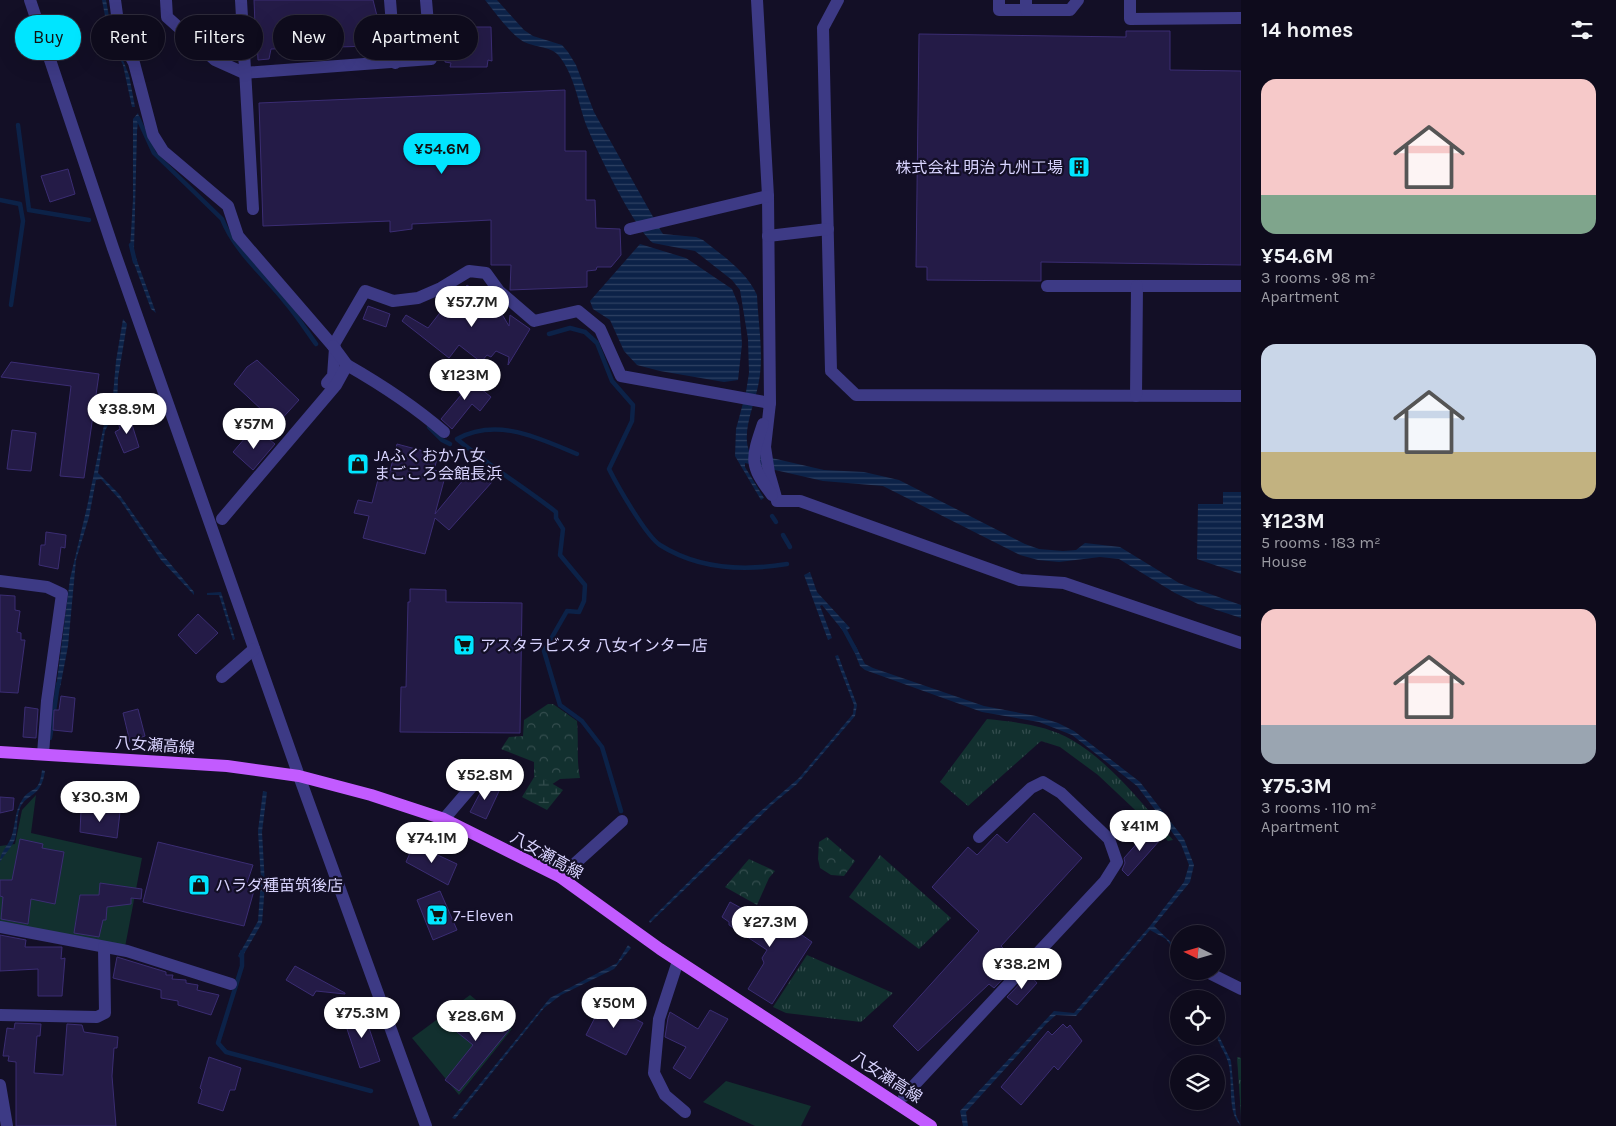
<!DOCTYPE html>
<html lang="en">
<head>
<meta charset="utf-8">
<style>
  body { margin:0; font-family:Karla,"Noto Sans JP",sans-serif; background:#171425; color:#f1f3f6; height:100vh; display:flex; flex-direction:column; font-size:19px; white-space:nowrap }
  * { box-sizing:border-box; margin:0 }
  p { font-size:16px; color:#9b9ba3 }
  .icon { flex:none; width:28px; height:28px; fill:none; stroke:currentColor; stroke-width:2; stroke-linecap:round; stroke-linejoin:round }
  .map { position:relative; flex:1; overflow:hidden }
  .panel { display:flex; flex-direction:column; background:#0e0b1c; width:375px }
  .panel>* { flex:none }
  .top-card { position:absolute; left:15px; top:15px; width:475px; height:45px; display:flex; gap:10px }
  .needle { width:32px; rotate:275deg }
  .controls { position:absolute; left:1170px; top:925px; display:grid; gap:10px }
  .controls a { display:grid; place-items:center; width:55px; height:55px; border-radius:50%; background:#0e0b1c; box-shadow:0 5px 20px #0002,0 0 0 1px #2e2b3b; font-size:25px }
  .price { position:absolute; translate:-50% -42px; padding:0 11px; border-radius:18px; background:#fff; color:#222; font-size:16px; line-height:32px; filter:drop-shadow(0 1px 2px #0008) }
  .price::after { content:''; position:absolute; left:50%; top:30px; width:15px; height:11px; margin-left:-8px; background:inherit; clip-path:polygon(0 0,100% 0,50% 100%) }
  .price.current { background:#00e5ff; color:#111 }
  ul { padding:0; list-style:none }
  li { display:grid; align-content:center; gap:10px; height:265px; padding:0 20px }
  li span { display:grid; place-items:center; height:155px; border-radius:15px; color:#555 }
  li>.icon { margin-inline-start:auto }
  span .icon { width:90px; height:90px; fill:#fffc; stroke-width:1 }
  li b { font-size:21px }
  h2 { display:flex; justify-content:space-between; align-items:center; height:60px; padding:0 20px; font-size:21px }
  .chip { padding:0 18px; border-radius:22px; background:#0e0b1c; box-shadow:0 5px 20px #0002,0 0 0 1px #2e2b3b; font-size:18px; line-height:45px }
  .chip.current { background:#00e5ff; color:#111 }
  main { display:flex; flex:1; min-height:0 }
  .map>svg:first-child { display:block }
  .grass { fill:url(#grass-tufts) }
  .forest { fill:url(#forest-crowns) }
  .wetland { fill:url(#wetland-marsh) }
  .garden { fill:#12302f }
  .water { fill:url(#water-rules) }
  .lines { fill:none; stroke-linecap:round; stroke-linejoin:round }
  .stream { stroke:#0c2248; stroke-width:4.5 }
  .building { fill:#241b47; stroke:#3b2d73 }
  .minor { stroke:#3d3a85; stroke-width:12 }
  .major { stroke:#c25bff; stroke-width:12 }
  .labels { text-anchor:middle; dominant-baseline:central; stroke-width:4.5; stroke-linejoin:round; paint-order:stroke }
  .poi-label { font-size:16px; fill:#d9d4ff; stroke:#130f26; text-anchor:start }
  .street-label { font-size:16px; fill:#d9d4ff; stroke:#130f26 }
</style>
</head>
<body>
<main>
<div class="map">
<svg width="1241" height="1126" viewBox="0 0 1241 1126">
  <defs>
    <pattern id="grass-tufts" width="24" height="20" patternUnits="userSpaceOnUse" patternTransform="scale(1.25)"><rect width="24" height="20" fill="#12302f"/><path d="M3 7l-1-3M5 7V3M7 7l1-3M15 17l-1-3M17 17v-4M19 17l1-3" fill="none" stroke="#344d4e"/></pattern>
    <pattern id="forest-crowns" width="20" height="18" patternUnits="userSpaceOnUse" patternTransform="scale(1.25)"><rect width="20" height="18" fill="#12302f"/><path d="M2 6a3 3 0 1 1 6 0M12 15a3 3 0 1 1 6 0" fill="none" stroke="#344d4e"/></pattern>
    <pattern id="wetland-marsh" width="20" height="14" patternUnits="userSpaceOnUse" patternTransform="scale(1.25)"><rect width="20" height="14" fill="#12302f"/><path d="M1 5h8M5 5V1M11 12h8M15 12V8" fill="none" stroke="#344d4e"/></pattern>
    <pattern id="water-rules" width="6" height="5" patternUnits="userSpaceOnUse" patternTransform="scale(1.25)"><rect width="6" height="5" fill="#0c2248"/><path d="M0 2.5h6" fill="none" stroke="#2f4163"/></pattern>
  </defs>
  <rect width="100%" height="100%" fill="#130f26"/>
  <g class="grass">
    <path d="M987 719C1016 722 1047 725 1072 740 1111 763 1144 805 1173 840L1168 841 1098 775 1060 747 1041 741 968 806 940 782Z"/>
    <path d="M880 855 951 918 919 949 849 897Z"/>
    <path d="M807 955 893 993 861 1022 786 1013 773 1007Z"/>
    <path d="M1237 1057 1241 1058V1117Z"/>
  </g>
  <g class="forest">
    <path d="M548 704H553L577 721C579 740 576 759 580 778L560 779 551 785 534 776V762L501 749 509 737 523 736 524 720Z"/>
    <path d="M827 837 855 861 844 876 831 875 820 868 818 859 819 842Z"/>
    <path d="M749 859 775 871 769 878 757 905 725 887Z"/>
  </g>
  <path class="wetland" d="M536 774 563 790 547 810 522 797Z"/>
  <g class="garden">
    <path d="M36 795 31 833 142 858 125 947 0 923V846L15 844 22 810Z"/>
    <path d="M470 995 512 1029 459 1095 412 1038Z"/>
    <path d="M726 1081 811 1106 801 1126H755L703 1102Z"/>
  </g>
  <g class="water">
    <path d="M102 0H106L112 33 129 75 135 107H132L123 65 109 37Z"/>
    <path d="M485 0H497L524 30 533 36 562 45 568 52 576 65 594 112 661 231 663 234 696 237 703 240C723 256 746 271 757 295 758 322 764 354 759 381 756 402 740 433 750 453L824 470 864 472 899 480 1025 544 1039 549 1063 551 1076 550 1085 543 1120 547 1179 583 1241 605V618L1198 604 1175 593 1119 559 1100 557 1059 562 1038 560 1020 555 883 486 823 481 745 463V467L764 498 761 500 735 456 736 429 746 392 749 373 748 339 740 290 732 280 695 251 653 243C633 226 598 153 587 127 578 103 575 76 559 56 550 45 532 48 521 40 507 30 496 13 485 0Z"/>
    <path d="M138 113 140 120 138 121 137 131 134 249H130L133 200V119Z"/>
    <path d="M640 244 686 258 732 289 739 306 742 344 738 380 724 382 660 371 637 365 624 351 610 320 593 309 590 301Z"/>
    <path d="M132 258H136L156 313 151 309Z"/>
    <path d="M123 319 127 324 118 378 117 407 105 431 98 473 119 494 158 549 194 592V595L161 560 120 500 101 479 96 480 89 517 76 560 68 646 60 688H56L70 579 87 507 104 425 112 407 116 361Z"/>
    <path d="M1223 492H1241V574L1197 559 1198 504H1223Z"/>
    <path d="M810 572 817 592 850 628 844 632 822 605 820 606 832 638 828 640 804 575Z"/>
    <path d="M221 592 235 639 233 640 219 595H207V593Z"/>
    <path d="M855 645 865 664 873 668 984 706 1036 716 1058 723 1074 731 1140 782 1184 839 1194 865 1190 882 1154 926 1176 947 1179 956 1166 939 1150 930 1076 1016 1056 1015 1047 1023 966 1112 968 1126H963L960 1111 1054 1011 1074 1013 1150 926 1184 882 1189 865 1181 844 1137 786 1072 735 1039 722 982 712 865 670 860 666 852 646Z"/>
    <path d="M838 655 857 705 855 716 797 784 774 803 650 923 649 921 755 816 799 778 853 714 854 705 835 656Z"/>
    <path d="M42 770 45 771C41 799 27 792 20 808 16 818 18 829 15 839 12 847 4 855 0 862 0 852 7 847 11 838 16 825 14 812 22 800 31 785 39 796 42 770Z"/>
    <path d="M263 791 267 792 262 832 265 885 262 923 241 959 238 956 258 921 261 879 258 831Z"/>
    <path d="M628 945 631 948 614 969 561 995 544 1008 455 1119 452 1118 550 998 617 963Z"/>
    <path d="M1216 1030 1231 1061 1236 1115 1241 1126C1226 1111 1234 1082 1228 1062 1225 1051 1216 1042 1216 1030Z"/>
  </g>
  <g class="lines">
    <g class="stream">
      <path d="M138 118 154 153 222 219C235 252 264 275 286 303 297 316 306 330 316 344"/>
      <path d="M18 125 29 210"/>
      <path d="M0 200 20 204 23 221 11 305"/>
      <path d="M29 210 89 220"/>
      <path d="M131 245 135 262"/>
      <path d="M549 334 570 328 585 332 597 343 612 381 633 405 632 421 609 469C617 485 646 536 660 545 698 569 745 571 787 564"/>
      <path d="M429 427 442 440 450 444"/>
      <path d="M577 454C539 438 497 417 457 439 489 466 524 487 556 512V518L563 529 560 555 585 585 584 601 579 612 567 611 544 651 560 705 582 721 602 747 621 811"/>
      <path d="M772 516 776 522"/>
      <path d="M783 535 790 547"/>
      <path d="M843 627 856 651"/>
      <path d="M50 738 58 684"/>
      <path d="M242 952V966L218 1043 226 1052 371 1091"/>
    </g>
  </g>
  <g class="building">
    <path d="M254 0H373L381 32H374L371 46 271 49 269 59 258 60 257 39 251 38V25H255Z"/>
    <path d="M444 27H491L492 61 488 60 487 67H450L451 63 445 62V53H442Z"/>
    <path d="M1126 31H1170V70L1241 71V265L1041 262V281L927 280V267H916L919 34 1126 37Z"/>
    <path d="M565 90V151H586V200H595L596 228 620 229 621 255 611 267H597L596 270 587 271V287L510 290 511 265H491V220L412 224V229L390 232V221L263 226 259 103Z"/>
    <path d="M68 169 75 194 50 202 41 176Z"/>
    <path d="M467 285 497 306 509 326 510 315 530 329 508 365 509 357 496 351 491 357 487 355 481 362 459 345 449 358 402 321 406 315 428 328 453 296 458 297Z"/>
    <path d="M368 306 390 314 386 327 363 319Z"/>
    <path d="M257 360 299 400 277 424 234 384 247 367Z"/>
    <path d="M11 362 99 374 84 478 60 476 71 386 1 377Z"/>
    <path d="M465 376 491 397 480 411 472 404 452 429 441 419 461 395 454 389Z"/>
    <path d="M129 415 139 447 124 453 115 432 120 429 117 419Z"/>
    <path d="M12 430 36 433 31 471 7 469Z"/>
    <path d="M260 432 275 444 253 470 233 452 246 437 254 438Z"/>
    <path d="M397 444 427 452 426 456 437 459 434 470 446 473 435 514 474 467 492 482 449 530 435 518 425 554 363 538 369 516 354 513 358 500 372 503 381 468 390 471Z"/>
    <path d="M46 532 66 535 65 548 61 547 58 569 39 565 41 545H45Z"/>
    <path d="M410 589 446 590V602L522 603 520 733 400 732 401 687H406L408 602H410Z"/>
    <path d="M0 595 15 596V610L20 611 17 632 21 633V640H25L18 693 0 692Z"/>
    <path d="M198 614 218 633 196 654 178 635Z"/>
    <path d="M61 696 75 698 72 732 53 730 54 710H59Z"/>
    <path d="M25 707 38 709 36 738 23 737Z"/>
    <path d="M138 709 145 736 130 742 123 713Z"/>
    <path d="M486 782 500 789 486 819 470 812Z"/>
    <path d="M0 797 14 798 13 810 0 813Z"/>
    <path d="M81 811 120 812 117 838 80 832Z"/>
    <path d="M1034 813 1082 858 1001 946 1018 963 994 988 989 984 918 1051 893 1026 979 931 932 887 968 847 977 855 997 834 1007 843Z"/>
    <path d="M1149 830 1160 840 1128 876 1122 870 1125 863 1124 858Z"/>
    <path d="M20 839 43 844 42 848 64 852 55 904 31 899 28 924 1 919 3 897 0 896V880H12Z"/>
    <path d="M158 842 253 865 247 883 255 887 244 926 143 902Z"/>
    <path d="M414 844 457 864 448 885 406 862Z"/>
    <path d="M100 883 142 889 141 899 131 898V904L107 907 106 920H103L99 937 74 933 80 895H99Z"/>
    <path d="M440 891 457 930 433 940 417 900Z"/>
    <path d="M730 902 754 915 760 906 812 942 772 1004 748 989 764 963 762 958 767 950 729 925V922L722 917Z"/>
    <path d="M0 935 26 940 25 947H62L61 959 65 958 62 996H38V969L0 971Z"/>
    <path d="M117 957 166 972V975H173L172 979 186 980V983L198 985 197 990 219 995 211 1015 178 1005V1001L161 998V990L113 978Z"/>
    <path d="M295 966 345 993V994L316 991 313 996 286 980Z"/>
    <path d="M1029 974 1037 983 1017 1005 1007 997Z"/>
    <path d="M474 1001 509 1030 459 1091 445 1080 473 1045 452 1028Z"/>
    <path d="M603 1002 643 1023 626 1055 586 1035Z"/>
    <path d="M363 1010 380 1061 360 1068 343 1017Z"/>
    <path d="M710 1010 728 1019 690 1079 673 1068 686 1047 665 1037 668 1018 670 1012 698 1029Z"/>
    <path d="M15 1023 41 1024 40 1036H37L34 1073 63 1075 67 1024 82 1025 84 1032 118 1037 117 1048H114L112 1076 116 1126H16V1062L8 1061 9 1056H3L7 1028 14 1029Z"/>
    <path d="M1063 1024 1067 1028 1070 1025 1082 1041 1058 1070 1054 1066 1021 1105 1001 1087 1048 1031 1052 1035Z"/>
    <path d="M209 1057 241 1068 235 1090H230L223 1111 198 1103 202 1090 200 1088Z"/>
  </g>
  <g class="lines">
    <g class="minor">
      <path d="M30 0 113 248 299 776 426 1126"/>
      <path d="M115 0 120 37 134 63 153 135 163 151 228 206 238 236 333 346 365 291 393 301 418 298 441 288 469 271 486 273 499 291 534 321 578 311 600 329 621 376 770 403"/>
      <path d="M166 0 167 17 215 60 244 73 431 59 426 0"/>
      <path d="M241 0 253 209"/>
      <path d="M390 0 395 63"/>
      <path d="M757 0 768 196 770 403 765 447 769 473 777 501H800L1020 580 1064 583 1241 643"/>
      <path d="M838 0 823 28 831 371 856 395 1241 396"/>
      <path d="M999 0V10H1026"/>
      <path d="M1026 0V10H1070L1078 0"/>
      <path d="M1130 0V19L1241 18"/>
      <path d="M630 229 768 196"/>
      <path d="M768 236 828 229"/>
      <path d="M1047 286H1241"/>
      <path d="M347 365C382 385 414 406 444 432"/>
      <path d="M327 383 333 376 335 348"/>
      <path d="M1136 396 1137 286"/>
      <path d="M763 424C751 459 749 465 772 495"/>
      <path d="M222 519 336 385 347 365 333 346"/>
      <path d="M0 581 47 587 62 594 47 701 43 754"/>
      <path d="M222 677 254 649"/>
      <path d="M444 819 480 777"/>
      <path d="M560 877 622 821"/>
      <path d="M0 927 127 951 231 984"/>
      <path d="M678 961 659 1019 654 1073 665 1095 685 1112"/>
      <path d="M1205 971 1241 989"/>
      <path d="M0 1015 97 1017 105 1013 104 947"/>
      <path d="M0 1085 7 1126"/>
      <path d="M904 1096 1105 881 1117 862 1109 839 1061 793 1043 782 1031 788 979 837"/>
    </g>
    <path class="major" d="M0 752 227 766 299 776 371 795 444 819 560 877 660 949 931 1126"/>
  </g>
  <defs>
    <g id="building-square" transform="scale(1.125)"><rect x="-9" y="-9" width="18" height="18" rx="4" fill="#00e5ff" stroke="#130f26"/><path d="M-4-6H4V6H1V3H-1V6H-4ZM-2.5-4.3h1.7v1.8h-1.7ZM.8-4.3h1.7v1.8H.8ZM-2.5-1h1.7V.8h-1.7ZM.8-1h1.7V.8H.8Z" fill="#111"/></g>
    <g id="shop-square" transform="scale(1.125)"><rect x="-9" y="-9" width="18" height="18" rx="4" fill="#00e5ff" stroke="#130f26"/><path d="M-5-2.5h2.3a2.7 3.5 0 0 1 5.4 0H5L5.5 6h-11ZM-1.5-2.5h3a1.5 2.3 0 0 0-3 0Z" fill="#111"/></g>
    <g id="supermarket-square" transform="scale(1.125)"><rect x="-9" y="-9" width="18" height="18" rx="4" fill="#00e5ff" stroke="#130f26"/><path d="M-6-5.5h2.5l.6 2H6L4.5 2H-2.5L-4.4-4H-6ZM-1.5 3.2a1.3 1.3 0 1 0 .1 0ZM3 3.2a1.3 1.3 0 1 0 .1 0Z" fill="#111"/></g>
  </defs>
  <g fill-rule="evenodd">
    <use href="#building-square" x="1079" y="167"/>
    <use href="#shop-square" x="358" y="464"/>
    <use href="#supermarket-square" x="464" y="645"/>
    <use href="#shop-square" x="199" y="885"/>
    <use href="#supermarket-square" x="437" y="915"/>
  </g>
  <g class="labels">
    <g class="poi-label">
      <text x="1063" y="167" text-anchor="end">株式会社 明治 九州工場</text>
      <text x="374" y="455">JAふくおか八女<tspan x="374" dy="18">まごころ会館長浜</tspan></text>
      <text x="480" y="645">アスタラビスタ 八女インター店</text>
      <text x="215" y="885">ハラダ種苗筑後店</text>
      <text x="453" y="915">7-Eleven</text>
    </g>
    <g class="street-label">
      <text transform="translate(155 745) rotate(4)">八女瀬高線</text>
      <text transform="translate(547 855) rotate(29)">八女瀬高線</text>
      <text transform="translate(887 1077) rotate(33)">八女瀬高線</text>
    </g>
  </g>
</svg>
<div class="controls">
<a><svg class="needle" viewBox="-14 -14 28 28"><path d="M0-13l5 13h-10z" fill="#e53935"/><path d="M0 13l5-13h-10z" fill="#9b9ba3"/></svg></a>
<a><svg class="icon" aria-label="locate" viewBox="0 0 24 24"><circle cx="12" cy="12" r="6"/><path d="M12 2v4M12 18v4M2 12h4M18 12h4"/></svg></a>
<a><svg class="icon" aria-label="layers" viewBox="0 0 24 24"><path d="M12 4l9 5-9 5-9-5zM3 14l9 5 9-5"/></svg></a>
</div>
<b class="price current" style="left:442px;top:175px">¥54.6M</b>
<b class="price" style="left:472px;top:328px">¥57.7M</b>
<b class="price" style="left:465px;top:401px">¥123M</b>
<b class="price" style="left:127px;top:435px">¥38.9M</b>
<b class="price" style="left:254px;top:450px">¥57M</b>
<b class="price" style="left:485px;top:801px">¥52.8M</b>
<b class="price" style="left:100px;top:823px">¥30.3M</b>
<b class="price" style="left:1140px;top:852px">¥41M</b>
<b class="price" style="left:432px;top:864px">¥74.1M</b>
<b class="price" style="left:770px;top:948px">¥27.3M</b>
<b class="price" style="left:1022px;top:990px">¥38.2M</b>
<b class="price" style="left:614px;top:1029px">¥50M</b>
<b class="price" style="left:362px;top:1039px">¥75.3M</b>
<b class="price" style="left:476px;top:1042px">¥28.6M</b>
<div class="top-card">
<a class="chip current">Buy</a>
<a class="chip">Rent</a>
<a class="chip">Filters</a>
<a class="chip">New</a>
<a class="chip">Apartment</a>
</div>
</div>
<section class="panel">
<h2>14 homes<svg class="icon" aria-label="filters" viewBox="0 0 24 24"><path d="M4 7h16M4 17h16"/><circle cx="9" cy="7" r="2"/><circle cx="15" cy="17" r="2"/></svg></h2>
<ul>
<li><span style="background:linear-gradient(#f6c9c9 75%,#7fa58c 0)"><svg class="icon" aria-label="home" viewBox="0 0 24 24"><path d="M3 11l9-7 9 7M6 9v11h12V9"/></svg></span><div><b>¥54.6M</b><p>3 rooms · 98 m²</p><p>Apartment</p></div></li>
<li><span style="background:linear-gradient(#c9d6e8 70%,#c2b280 0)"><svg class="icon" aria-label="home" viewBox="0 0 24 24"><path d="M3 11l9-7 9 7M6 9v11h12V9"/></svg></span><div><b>¥123M</b><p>5 rooms · 183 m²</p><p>House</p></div></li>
<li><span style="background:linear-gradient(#f6c9c9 75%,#9aa5b1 0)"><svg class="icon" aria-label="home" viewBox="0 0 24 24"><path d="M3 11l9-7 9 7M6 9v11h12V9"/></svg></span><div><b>¥75.3M</b><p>3 rooms · 110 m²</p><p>Apartment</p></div></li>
</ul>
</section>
</main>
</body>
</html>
